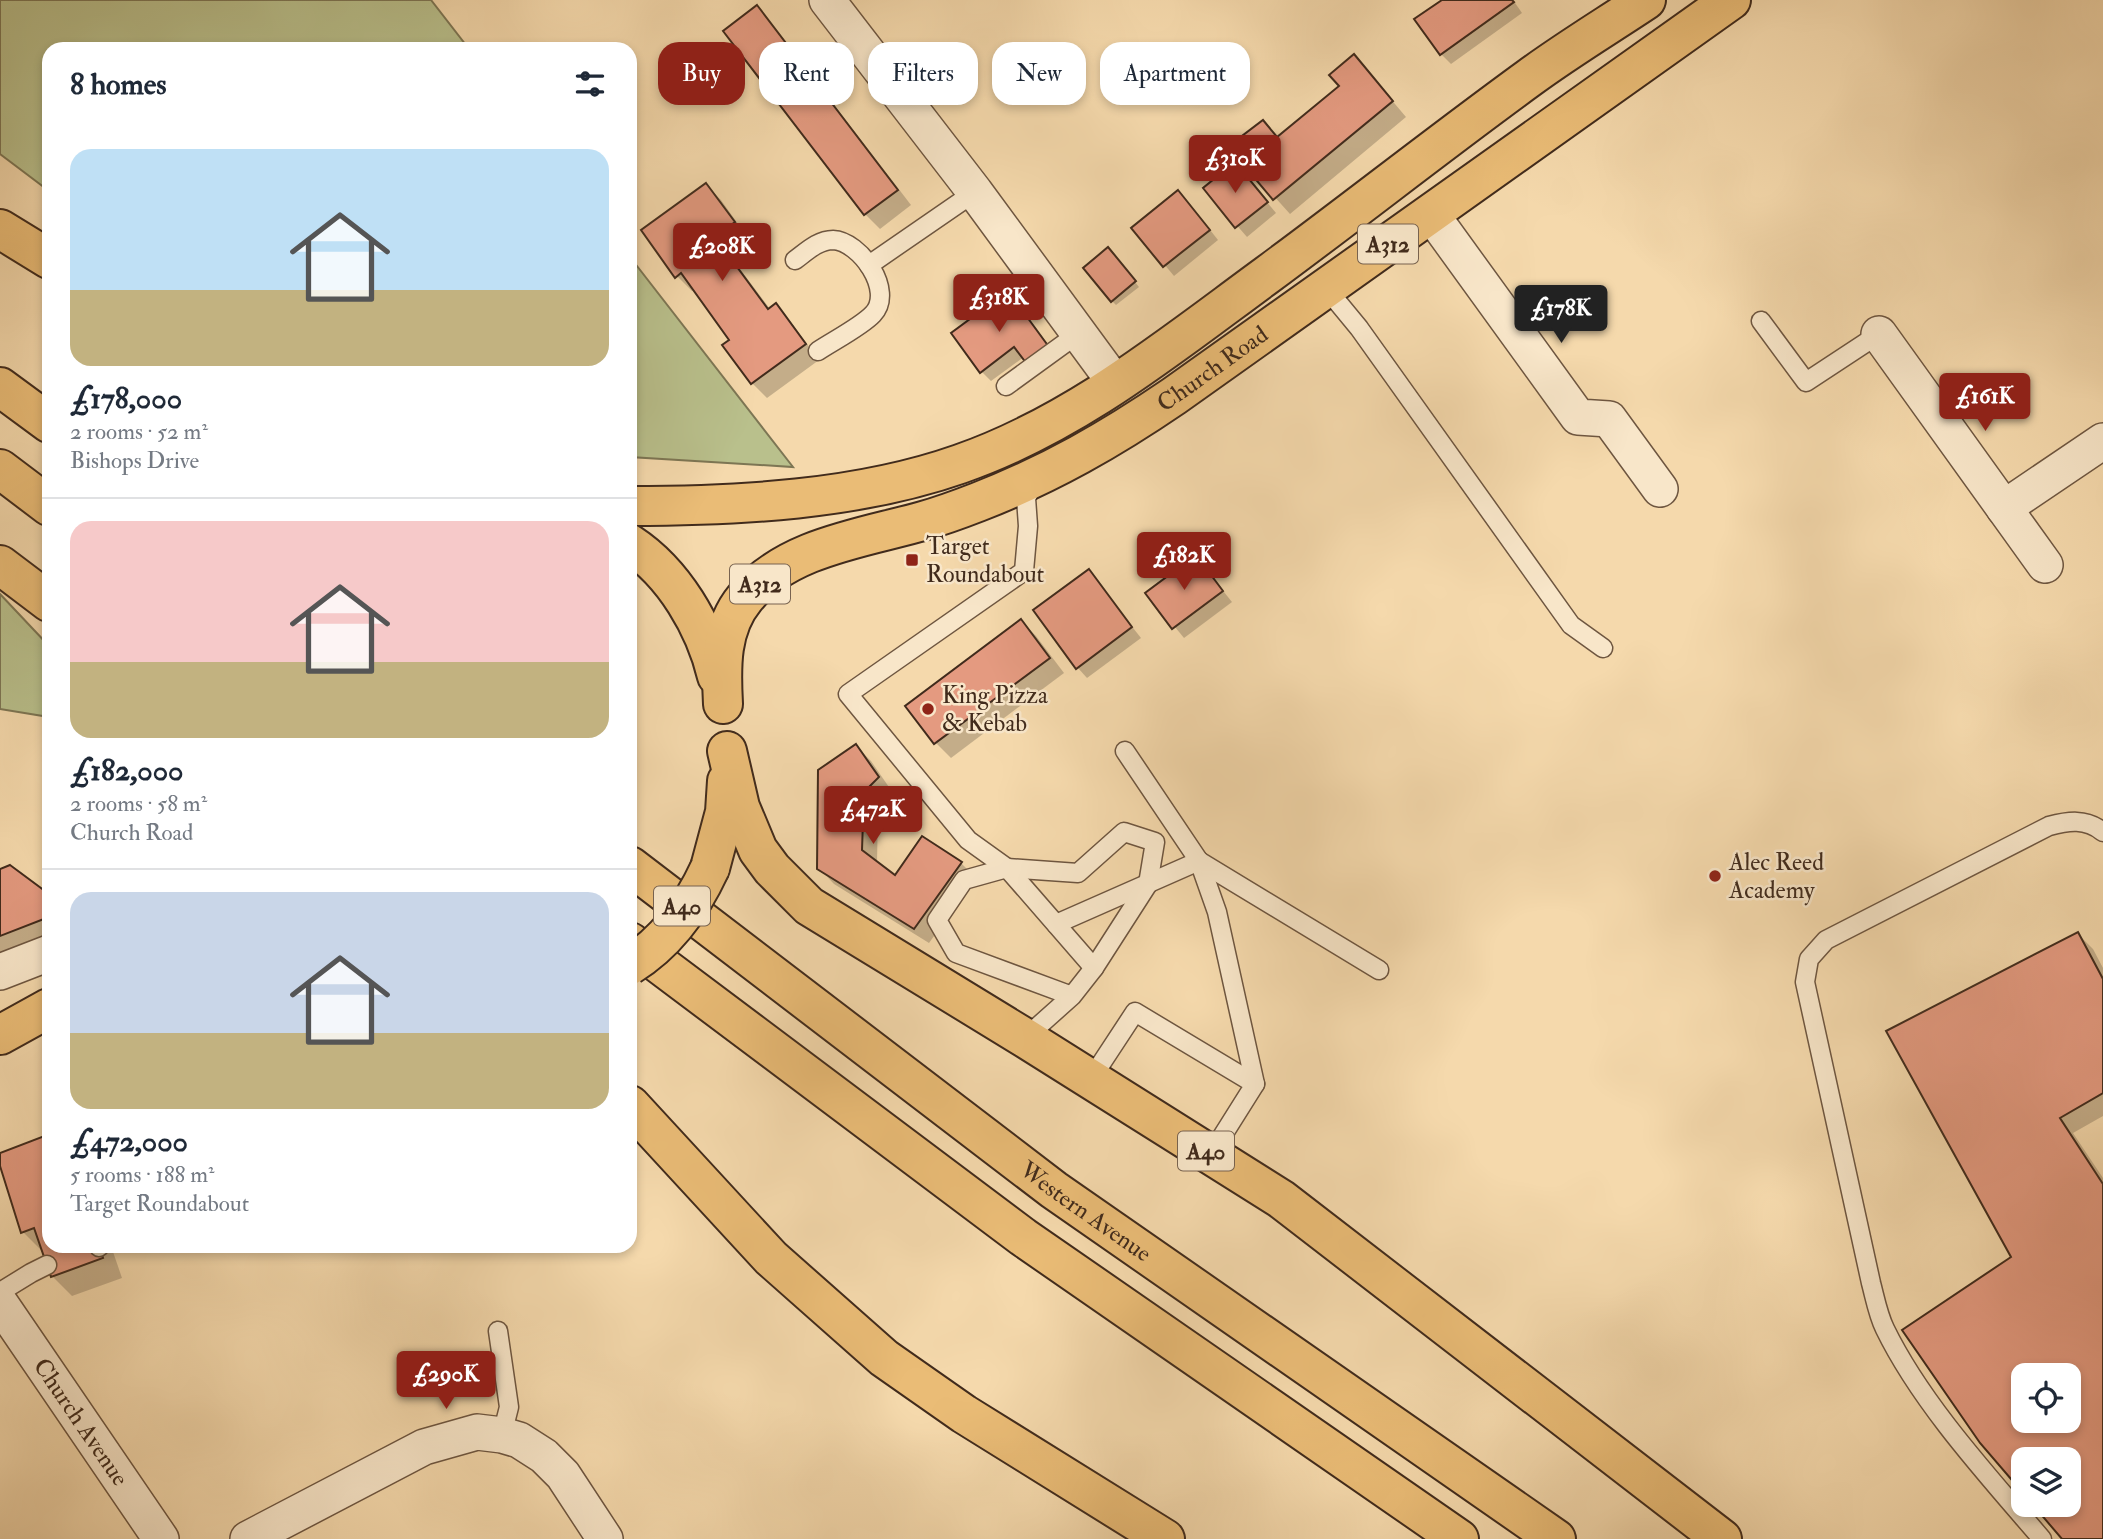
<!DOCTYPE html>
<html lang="en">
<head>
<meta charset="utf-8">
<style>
  body { margin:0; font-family:"IM FELL Double Pica",serif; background:#f6f6f7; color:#1f2937; height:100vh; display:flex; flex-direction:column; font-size:26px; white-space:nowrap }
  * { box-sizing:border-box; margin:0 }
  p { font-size:23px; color:#747a83 }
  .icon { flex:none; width:38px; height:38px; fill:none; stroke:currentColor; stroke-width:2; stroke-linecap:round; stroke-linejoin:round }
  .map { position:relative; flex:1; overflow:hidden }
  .side { position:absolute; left:42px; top:42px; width:595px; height:1211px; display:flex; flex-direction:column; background:#fff; border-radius:21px; box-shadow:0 4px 10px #0003 }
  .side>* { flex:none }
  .guide { position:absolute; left:658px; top:42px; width:665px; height:63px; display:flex; gap:14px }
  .buttons { position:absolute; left:2011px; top:1363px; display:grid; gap:14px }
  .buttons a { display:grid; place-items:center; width:70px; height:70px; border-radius:14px; background:#fff; box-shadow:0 4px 10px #0003; font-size:35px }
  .price { position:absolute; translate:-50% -60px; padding:0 16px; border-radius:7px; background:#8f2418; color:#fff; font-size:23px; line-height:46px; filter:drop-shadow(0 2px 4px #0008) }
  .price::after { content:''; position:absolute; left:50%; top:42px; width:21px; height:16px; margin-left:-10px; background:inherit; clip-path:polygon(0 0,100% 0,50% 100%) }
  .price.active { background:#222; color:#fff }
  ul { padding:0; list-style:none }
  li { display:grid; align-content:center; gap:14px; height:371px; padding:0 28px }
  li+li { border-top:2px solid #e0e1e3 }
  li span { display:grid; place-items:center; height:217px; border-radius:21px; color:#555 }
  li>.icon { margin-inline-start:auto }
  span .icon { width:126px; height:126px; fill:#fffc; stroke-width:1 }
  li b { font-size:30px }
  h2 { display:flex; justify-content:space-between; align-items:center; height:84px; padding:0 28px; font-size:30px }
  .tag { padding:0 24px; border-radius:21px; background:#fff; box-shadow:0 4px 10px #0003; font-size:24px; line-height:63px }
  .tag.active { background:#8f2418; color:#fff }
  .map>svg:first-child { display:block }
  .green { fill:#b9c08c; stroke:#7d7654; stroke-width:2 }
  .shadow { fill:#0003; fill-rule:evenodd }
  .building { fill:#e49a80; stroke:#412b1c; stroke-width:2; fill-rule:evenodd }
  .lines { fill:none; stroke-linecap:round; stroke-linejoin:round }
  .service-casing { stroke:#6e5640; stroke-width:21 }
  .minor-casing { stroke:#6e5640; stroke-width:38 }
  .primary-casing { stroke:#412b1c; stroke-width:42 }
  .trunk-casing { stroke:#412b1c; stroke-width:42 }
  .service { stroke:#f8e6c9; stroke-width:18 }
  .minor { stroke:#f8e6c9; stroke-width:35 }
  .primary { stroke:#eabc76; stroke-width:38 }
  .trunk { stroke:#eabc76; stroke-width:38 }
  .trunk-bridge-casing { stroke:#412b1c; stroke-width:42; stroke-linecap:butt }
  .trunk-bridge { stroke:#eabc76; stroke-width:38 }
  .poi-dot { fill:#8f2418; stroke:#f8e6c9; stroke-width:2.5 }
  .labels { text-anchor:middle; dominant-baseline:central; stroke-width:5; stroke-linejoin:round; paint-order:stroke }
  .shield { fill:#f8e6c9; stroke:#786350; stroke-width:2 }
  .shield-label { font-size:23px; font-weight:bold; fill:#412b1c }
  .street-label { font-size:24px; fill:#412b1c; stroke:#f8e6c9 }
  .poi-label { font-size:24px; fill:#412b1c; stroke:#f8e6c9; text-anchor:start }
</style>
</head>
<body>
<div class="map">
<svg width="2103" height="1539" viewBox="0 0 2103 1539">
  <rect width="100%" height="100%" fill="#f5d9ac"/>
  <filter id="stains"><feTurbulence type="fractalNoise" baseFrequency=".00286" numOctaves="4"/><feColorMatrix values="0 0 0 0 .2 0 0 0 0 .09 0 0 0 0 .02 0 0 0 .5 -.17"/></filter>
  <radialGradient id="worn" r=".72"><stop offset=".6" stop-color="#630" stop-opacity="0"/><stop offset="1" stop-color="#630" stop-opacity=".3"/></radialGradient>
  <g class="green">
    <path d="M0 0H431L469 49H49V191L0 154Z"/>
    <path d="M630 257 793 467 630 457Z"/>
    <path d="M0 594 49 646V717L0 709Z"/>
  </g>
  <g class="shadow">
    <path d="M1445 0H1513L1522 13 1451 64 1441 54Z"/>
    <path d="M756 8 771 23 911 205 880 229 865 214 725 32Z"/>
    <path d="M1368 72 1406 117 1290 214 1244 163 1254 155 1262 122 1278 138 1342 86Z"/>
    <path d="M1244 174 1276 213 1247 237 1205 189Z"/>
    <path d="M706 185 721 200 748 238 728 253 770 309 775 306 790 321 819 360 767 398 752 383 732 340 695 289 692 291 677 276Z"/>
    <path d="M1188 202 1218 240 1174 276 1134 228Z"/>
    <path d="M1112 254 1139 287 1116 305 1112 301Z"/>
    <path d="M1008 294 1018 304 1058 358 1024 357 991 381 981 371Z"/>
    <path d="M1196 557 1232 602 1184 638 1148 594Z"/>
    <path d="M1088 571 1141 638 1087 678 1078 668Z"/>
    <path d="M1021 621 1036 636 1064 673 951 758 936 743 908 706Z"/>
    <path d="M856 746 871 761 893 793 878 807 877 864 895 878 961 863 976 878 929 943 834 884 819 868Z"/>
    <path d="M0 870 49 896V956L0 975Z"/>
    <path d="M2078 934 2093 949 2103 968V1116L2073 1133 2103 1178V1539H2064L2035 1505H2068V1460H2023V1490L2013 1257ZM2023 1376H2068V1421H2023Z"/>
    <path d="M46 1137 49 1140V1246H111L122 1278 72 1296 52 1276 43 1252 23 1232 0 1160V1155Z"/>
  </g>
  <g class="building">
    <path d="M1442 0H1512L1514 2 1440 55 1414 19Z"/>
    <path d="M757 5 898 190 864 215 723 31Z"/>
    <path d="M1354 54 1393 101 1273 200 1242 163 1251 155 1238 139 1263 120 1277 137 1339 86 1329 75Z"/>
    <path d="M1235 162 1268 202 1235 228 1203 188Z"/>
    <path d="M706 183 735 222 715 237 768 309 776 303 806 344 751 384 722 345 729 340 681 273 675 278 641 230Z"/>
    <path d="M1178 190 1210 230 1163 267 1131 228Z"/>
    <path d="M1108 247 1136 281 1111 302 1083 268Z"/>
    <path d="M1008 291 1049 347 1027 364 1014 347 980 373 951 333Z"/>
    <path d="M1196 555 1223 591 1172 629 1145 593Z"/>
    <path d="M1089 569 1132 627 1076 669 1033 610Z"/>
    <path d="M1021 619 1050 658 934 744 905 706Z"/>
    <path d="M856 744 879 777 864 792 862 850 895 875 922 836 962 862 914 929 817 869 818 770Z"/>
    <path d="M10 865 49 894V917L0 936V869Z"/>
    <path d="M2078 932 2103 979V1093L2060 1118 2103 1184V1539H2062L2033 1505H2068V1460H2023V1493L1980 1443 1902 1330 2011 1257 1886 1031ZM2023 1376H2068V1421H2023Z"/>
    <path d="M47 1135 49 1142V1246H99L103 1258 51 1277 34 1228 21 1233 0 1166V1153Z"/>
  </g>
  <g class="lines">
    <g class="service-casing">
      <g id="service">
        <path d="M795 260C806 252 818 240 833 240 860 241 895 291 873 314 862 326 833 341 818 351"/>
        <path d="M869 265 975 192"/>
        <path d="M1326 288 1359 328 1571 625 1603 648"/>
        <path d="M1761 321 1806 382 1879 334"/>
        <path d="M1006 386 1079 333"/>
        <path d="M1034 483 1026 498 1028 526 1024 571 848 694 968 840 1007 868 1094 968"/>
        <path d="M1125 751 1199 861 1217 912 1255 1084"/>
        <path d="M1199 861 1379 970"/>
        <path d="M1056 924 1199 861"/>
        <path d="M1025 1038 1072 996 1094 968 1148 884 1155 842 1124 832 1078 873 1007 868 964 880 937 920 956 953 1072 996"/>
        <path d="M1091 1079 1135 1012 1255 1084 1211 1154"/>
        <path d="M99 1247 100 1246"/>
        <path d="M0 1292 31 1273 47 1265"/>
        <path d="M498 1331 509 1407 502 1435"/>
        <path d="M2042 1539C1988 1476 1921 1403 1885 1329 1878 1315 1875 1298 1871 1283L1805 982 1809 959 1826 940 2049 826C2068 821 2086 818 2103 832"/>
      </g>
    </g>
    <g class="minor-casing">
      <g id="minor">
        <path d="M827 0 975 192 1116 384"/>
        <path d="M1431 214 1578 417 1609 419 1660 489"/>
        <path d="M1879 334 2045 565"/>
        <path d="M2004 508 2103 441"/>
        <path d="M0 972 49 953"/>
        <path id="s1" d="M0 1303 161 1539"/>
        <path d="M248 1539 424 1447 477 1432 502 1435 519 1440 544 1456 563 1475 605 1539"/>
      </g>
    </g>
    <g class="primary-casing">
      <path id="primary" d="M0 1035 49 1008"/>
    </g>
    <g class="trunk-casing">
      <g id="trunk">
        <path d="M0 229 49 259"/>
        <path d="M0 387 49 423"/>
        <path d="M0 469 49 506"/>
        <path d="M630 506C737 506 858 500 960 464 1075 424 1170 346 1267 275 1355 210 1441 142 1529 78 1567 50 1607 26 1646 0"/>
        <path d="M630 544C674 573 705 626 717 676"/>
        <path d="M0 565 49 602"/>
        <path id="s2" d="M723 704C721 667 720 628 745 598 787 547 863 538 923 521 941 516 960 509 978 502 1050 474 1111 439 1174 396L1731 0"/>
        <path d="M727 751 740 807 758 850 772 869 809 906 1025 1038 1281 1199 1722 1539"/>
        <path id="s3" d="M630 866 1054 1190 1556 1539"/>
        <path d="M710 868 725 812 727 781"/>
        <path d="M630 942 1023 1237 1459 1539"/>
        <path d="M630 1105 771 1258 884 1358 964 1414 1165 1539"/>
      </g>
    </g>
    <use href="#service" class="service"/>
    <use href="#minor" class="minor"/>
    <use href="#primary" class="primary"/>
    <use href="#trunk" class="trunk"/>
    <g class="trunk-bridge-casing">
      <path id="trunk-bridge" d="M630 965C667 942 692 907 710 868"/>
    </g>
    <use href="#trunk-bridge" class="trunk-bridge"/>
  </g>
  <g class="poi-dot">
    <rect x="905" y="553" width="14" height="14" rx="3.5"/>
    <circle cx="928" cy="709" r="7"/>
    <circle cx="1715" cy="876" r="7"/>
  </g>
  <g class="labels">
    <g class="shield">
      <rect x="1358" y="224.5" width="60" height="39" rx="5"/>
      <rect x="730" y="564.5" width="60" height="39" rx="5"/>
      <rect x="654" y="886.5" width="56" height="39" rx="5"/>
      <rect x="1178" y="1131.5" width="56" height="39" rx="5"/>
    </g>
    <g class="shield-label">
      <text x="1388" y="244">A312</text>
      <text x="760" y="584">A312</text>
      <text x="682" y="906">A40</text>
      <text x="1206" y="1151">A40</text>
    </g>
    <g class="street-label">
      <text stroke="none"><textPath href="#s2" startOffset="637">Church Road</textPath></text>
      <text stroke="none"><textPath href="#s3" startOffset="572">Western Avenue</textPath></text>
      <text stroke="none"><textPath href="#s1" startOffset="144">Church Avenue</textPath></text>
    </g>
    <g class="poi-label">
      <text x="926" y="546">Target<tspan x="926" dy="28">Roundabout</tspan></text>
      <text x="942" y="695">King Pizza<tspan x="942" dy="28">&amp; Kebab</tspan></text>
      <text x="1729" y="862">Alec Reed<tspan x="1729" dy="28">Academy</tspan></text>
    </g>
  </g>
  <rect width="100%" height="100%" filter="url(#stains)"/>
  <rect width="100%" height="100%" fill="url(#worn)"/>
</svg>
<div class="buttons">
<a><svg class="icon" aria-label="locate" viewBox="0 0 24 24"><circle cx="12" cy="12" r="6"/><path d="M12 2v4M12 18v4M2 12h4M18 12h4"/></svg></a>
<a><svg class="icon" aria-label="layers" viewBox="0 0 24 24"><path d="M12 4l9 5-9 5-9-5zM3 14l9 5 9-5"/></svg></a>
</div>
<b class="price" style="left:1235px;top:195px">£310K</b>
<b class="price" style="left:722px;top:283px">£208K</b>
<b class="price" style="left:999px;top:334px">£318K</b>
<b class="price active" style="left:1561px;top:345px">£178K</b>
<b class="price" style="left:1985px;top:433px">£161K</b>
<b class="price" style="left:1184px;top:592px">£182K</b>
<b class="price" style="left:873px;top:846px">£472K</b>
<b class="price" style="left:446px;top:1411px">£290K</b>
<div class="guide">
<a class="tag active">Buy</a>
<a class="tag">Rent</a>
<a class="tag">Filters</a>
<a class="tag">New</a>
<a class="tag">Apartment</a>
</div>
<section class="side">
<h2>8 homes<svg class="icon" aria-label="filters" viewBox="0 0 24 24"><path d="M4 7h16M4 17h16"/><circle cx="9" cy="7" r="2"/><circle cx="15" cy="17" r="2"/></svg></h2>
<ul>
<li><span style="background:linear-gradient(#bfe0f5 65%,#c2b280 0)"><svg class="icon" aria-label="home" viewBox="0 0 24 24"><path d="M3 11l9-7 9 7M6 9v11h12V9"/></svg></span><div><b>£178,000</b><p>2 rooms · 52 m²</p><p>Bishops Drive</p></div></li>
<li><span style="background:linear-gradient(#f6c9c9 65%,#c2b280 0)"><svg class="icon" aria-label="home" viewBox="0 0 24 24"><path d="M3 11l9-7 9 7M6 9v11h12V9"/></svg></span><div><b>£182,000</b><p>2 rooms · 58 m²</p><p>Church Road</p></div></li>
<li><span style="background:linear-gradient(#c9d6e8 65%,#c2b280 0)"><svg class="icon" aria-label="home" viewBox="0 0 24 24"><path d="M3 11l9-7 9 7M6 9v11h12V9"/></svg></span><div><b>£472,000</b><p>5 rooms · 188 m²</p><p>Target Roundabout</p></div></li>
</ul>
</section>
</div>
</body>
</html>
